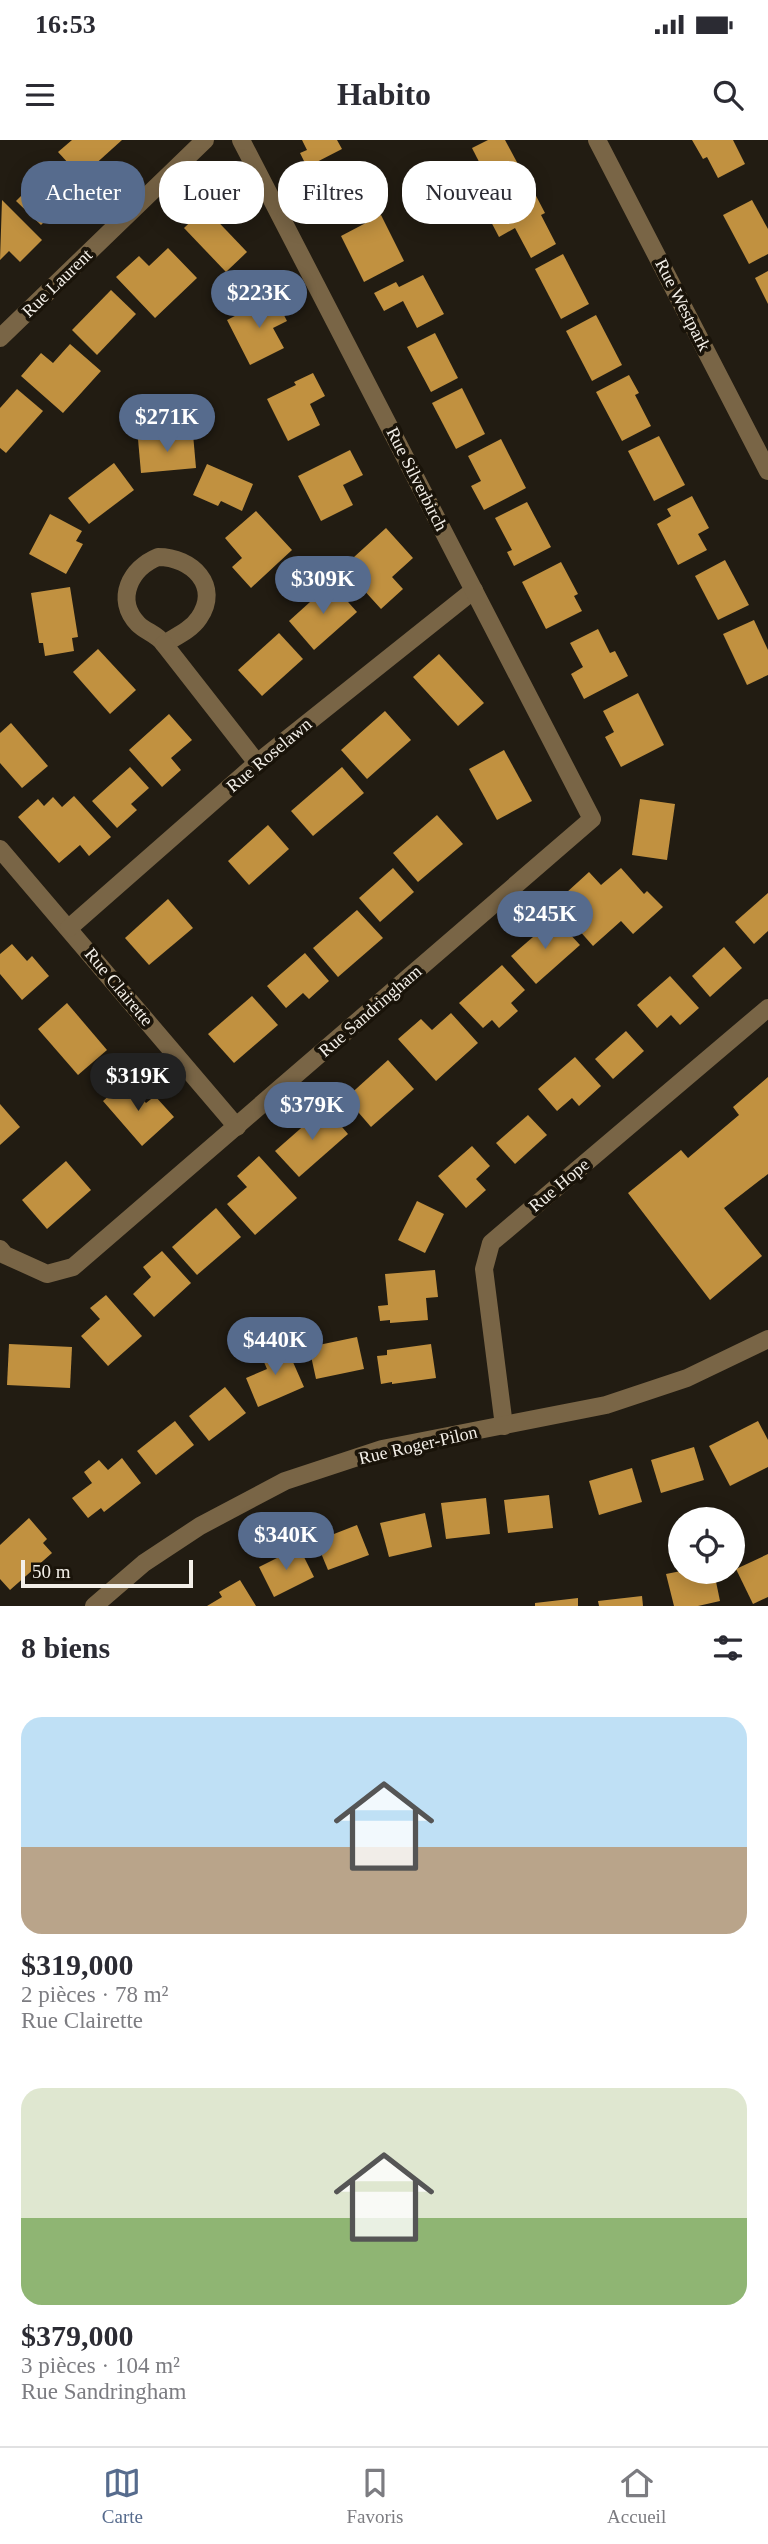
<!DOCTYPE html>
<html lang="fr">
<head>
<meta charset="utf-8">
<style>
  body { margin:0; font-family:"Times New Roman",serif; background:#f7f7f7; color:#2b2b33; height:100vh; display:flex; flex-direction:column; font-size:26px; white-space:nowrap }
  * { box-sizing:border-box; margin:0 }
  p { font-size:23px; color:#7c7c81 }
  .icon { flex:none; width:38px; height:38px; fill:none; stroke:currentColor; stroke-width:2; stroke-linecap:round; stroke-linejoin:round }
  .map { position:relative; height:1466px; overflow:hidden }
  .details { display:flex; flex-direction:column; background:#fff; flex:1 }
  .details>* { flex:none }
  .guide { position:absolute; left:21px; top:21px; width:726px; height:63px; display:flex; gap:14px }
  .buttons { position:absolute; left:668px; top:1367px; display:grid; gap:14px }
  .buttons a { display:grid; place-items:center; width:77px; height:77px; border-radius:50%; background:#fff; box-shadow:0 4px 18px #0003; font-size:35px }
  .scale { position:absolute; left:21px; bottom:18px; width:172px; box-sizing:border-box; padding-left:7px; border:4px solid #f3efe8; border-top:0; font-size:19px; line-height:24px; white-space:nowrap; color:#f3efe8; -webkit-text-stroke:5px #191309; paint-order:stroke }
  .price { position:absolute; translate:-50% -60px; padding:0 16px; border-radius:24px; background:#566b8d; color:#fff; font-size:23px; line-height:46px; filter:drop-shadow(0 2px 4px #0008) }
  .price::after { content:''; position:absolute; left:50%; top:42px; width:21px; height:16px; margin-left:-10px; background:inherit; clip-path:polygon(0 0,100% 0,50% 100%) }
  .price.selected { background:#222; color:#fff }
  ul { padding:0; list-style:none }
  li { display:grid; align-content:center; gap:14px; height:371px; padding:0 21px }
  li span { display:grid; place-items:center; height:217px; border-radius:21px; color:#555 }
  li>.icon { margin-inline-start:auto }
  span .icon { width:126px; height:126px; fill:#fffc; stroke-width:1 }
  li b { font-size:30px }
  h2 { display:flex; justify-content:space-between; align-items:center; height:84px; padding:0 21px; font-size:30px }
  .tag { padding:0 24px; border-radius:28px; background:#fff; box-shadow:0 4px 18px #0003; font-size:24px; line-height:63px }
  .tag.selected { background:#566b8d; color:#fff }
  .status { display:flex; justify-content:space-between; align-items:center; height:49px; padding:0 35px; background:#fff; direction:ltr }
  .status svg { height:19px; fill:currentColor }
  header { display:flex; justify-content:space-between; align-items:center; height:91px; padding:0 21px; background:#fff; font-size:32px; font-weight:700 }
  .tabs { display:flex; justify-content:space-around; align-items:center; height:98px; border-top:2px solid #e1e1e2; background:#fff; font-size:19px; color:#7c7c81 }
  .tabs a { display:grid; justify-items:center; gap:4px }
  .tabs .selected { color:#566b8d }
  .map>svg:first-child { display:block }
  .building { fill:#c19140 }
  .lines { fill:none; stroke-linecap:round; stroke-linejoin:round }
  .minor { stroke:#796546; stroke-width:18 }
  .tertiary { stroke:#796546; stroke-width:18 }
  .labels { text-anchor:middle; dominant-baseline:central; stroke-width:7; stroke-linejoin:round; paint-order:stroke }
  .street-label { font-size:18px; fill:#f3efe8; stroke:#191309 }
</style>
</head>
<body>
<div class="status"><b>16:53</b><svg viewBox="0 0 49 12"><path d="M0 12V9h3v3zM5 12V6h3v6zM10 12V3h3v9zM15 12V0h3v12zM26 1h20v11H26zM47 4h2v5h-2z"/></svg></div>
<header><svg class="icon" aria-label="menu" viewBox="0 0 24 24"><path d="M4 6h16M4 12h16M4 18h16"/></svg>Habito<svg class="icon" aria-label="search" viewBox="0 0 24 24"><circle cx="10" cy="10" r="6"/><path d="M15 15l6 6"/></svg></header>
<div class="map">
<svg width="768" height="1466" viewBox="0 0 768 1466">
  <rect width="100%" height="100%" fill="#221c12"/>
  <g class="building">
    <path d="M72 0H122L81 37 58 12Z"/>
    <path d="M302 0H337L342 9 307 27 300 13 307 10Z"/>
    <path d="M488 0H505L527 41 497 57 472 8Z"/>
    <path d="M692 0H733L745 24 718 38 707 17 703 19Z"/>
    <path d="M346 22 369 67 337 83 331 71 336 68 319 35Z"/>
    <path d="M52 25 73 46 56 62 60 66 41 85 16 61Z"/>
    <path d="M534 52 545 73 541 75 556 104 531 118 515 88 499 97 488 76Z"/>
    <path d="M2 60 42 100 20 122 9 111 0 120Z"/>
    <path d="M752 60 768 89V114L749 124 723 75Z"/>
    <path d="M205 68 247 112 226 132 184 88Z"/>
    <path d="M381 75 404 121 364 142 341 96Z"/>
    <path d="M168 108 197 138 155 178 116 137 139 116 149 126Z"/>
    <path d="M563 114 589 164 561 179 535 129Z"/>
    <path d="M768 131V164L755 138Z"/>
    <path d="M423 135 444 174 417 188 403 161 384 171 374 153 396 142 399 147Z"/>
    <path d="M111 150 136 174 97 215 72 190Z"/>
    <path d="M274 156 287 181 273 188 284 208 250 225 227 180Z"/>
    <path d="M596 175 622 225 592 241 566 191Z"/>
    <path d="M435 193 458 238 431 252 407 207Z"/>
    <path d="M70 204 101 231 63 273 21 236 41 213 53 223Z"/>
    <path d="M313 233 325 256 310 264 320 285 288 301 267 259 296 245 294 242Z"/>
    <path d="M629 235 639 253 635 255 651 286 622 301 596 252Z"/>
    <path d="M462 248 485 294 456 309 432 263Z"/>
    <path d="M17 249 43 271 6 313 0 308V268Z"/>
    <path d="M193 294 196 328 141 333 138 299Z"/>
    <path d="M659 296 685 345 654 361 628 311Z"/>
    <path d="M501 299 526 348 484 370 471 346 481 341 468 316Z"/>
    <path d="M350 310 363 335 343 345 353 365 321 381 298 336Z"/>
    <path d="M114 323 134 350 89 384 68 358Z"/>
    <path d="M207 324 253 344 242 371 221 361 218 366 193 355Z"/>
    <path d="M692 356 709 388 698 394 707 410 678 425 657 384 671 376 667 369Z"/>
    <path d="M527 362 551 407 514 426 507 412 512 410 495 378Z"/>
    <path d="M256 371 292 410 251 448 232 427 242 418 225 398Z"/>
    <path d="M50 374 82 391 76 401 83 404 66 434 29 414Z"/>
    <path d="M386 388 413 418 392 437 403 449 381 469 343 427Z"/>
    <path d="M725 420 749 465 718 480 695 436Z"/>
    <path d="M561 422 578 454 574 456 582 471 546 489 522 442Z"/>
    <path d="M331 443 357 472 314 510 289 481Z"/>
    <path d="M70 447 78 497 72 498 74 511 45 516 43 503H39L31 453Z"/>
    <path d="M754 480 768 510V535L747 545 723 494Z"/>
    <path d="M598 489 610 513 615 511 628 536 584 559 571 534 583 527 570 503Z"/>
    <path d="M279 493 303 519 262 556 238 530Z"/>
    <path d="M98 509 136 550 110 574 73 532Z"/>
    <path d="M439 514 484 563 458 586 413 537Z"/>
    <path d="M638 553 664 605 621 627 605 597 614 592 603 571Z"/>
    <path d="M385 571 411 600 367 639 341 610Z"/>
    <path d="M169 574 192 600 171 618 181 630 162 647 129 610Z"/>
    <path d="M11 583 48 626 22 648 0 623V593Z"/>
    <path d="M504 610 532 661 497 680 469 629Z"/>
    <path d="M130 627 149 648 131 664 137 670 117 688 92 661Z"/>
    <path d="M342 627 364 653 313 696 291 671Z"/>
    <path d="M74 656 111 697 89 716 80 705 59 723 18 677 38 659 44 666 53 657 62 667Z"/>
    <path d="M640 659 675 664 667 720 632 715Z"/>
    <path d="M437 675 463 704 418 742 393 713Z"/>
    <path d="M268 685 289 709 249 745 228 721Z"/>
    <path d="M393 728 414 752 380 782 359 758Z"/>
    <path d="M621 728 644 754 647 751 663 767 633 794 621 781 593 806 555 763 589 732 601 745Z"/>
    <path d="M768 753V791L754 804 735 782Z"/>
    <path d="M168 759 193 788 149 825 125 798Z"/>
    <path d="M357 770 383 798 338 837 313 808Z"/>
    <path d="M555 778 580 805 536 844 511 816Z"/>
    <path d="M12 804 27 821 32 816 49 836 22 860 0 834V814Z"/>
    <path d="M724 807 742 828 710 857 692 836Z"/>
    <path d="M305 813 329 841 309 859 303 853 286 868 267 846Z"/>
    <path d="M502 825 525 850 511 863 518 871 499 888 492 880 483 888 459 863Z"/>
    <path d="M670 836 699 868 680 885 671 875 657 888 637 865Z"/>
    <path d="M252 856 278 885 234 923 208 894Z"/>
    <path d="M67 863 107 910 78 935 38 889Z"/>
    <path d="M451 873 478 903 436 941 398 899 421 879 432 890Z"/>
    <path d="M626 891 644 911 613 939 595 919Z"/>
    <path d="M575 917 601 946 579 966 572 958 557 971 538 949Z"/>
    <path d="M388 920 414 949 371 987 346 958Z"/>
    <path d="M768 937V1034L724 1068 762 1116 710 1160 628 1053 681 1010 688 1018 739 975 733 967Z"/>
    <path d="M126 941 146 963 155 956 174 977 142 1006 103 961Z"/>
    <path d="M0 964 20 987 0 1005Z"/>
    <path d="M325 967 348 994 299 1037 275 1011Z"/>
    <path d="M528 975 547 995 515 1024 496 1003Z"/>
    <path d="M472 1006 490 1026 476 1039 486 1050 466 1068 438 1036Z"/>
    <path d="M259 1016 297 1058 255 1095 227 1064 247 1047 237 1036Z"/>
    <path d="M66 1021 91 1050 47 1089 22 1060Z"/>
    <path d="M417 1061 444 1074 425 1113 398 1100Z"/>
    <path d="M216 1068 241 1097 197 1135 172 1107Z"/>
    <path d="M162 1111 191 1143 154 1177 133 1154 151 1137 143 1127Z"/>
    <path d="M435 1130 438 1157 426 1158 428 1180 390 1183V1180L380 1181 378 1166 388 1165 385 1134Z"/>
    <path d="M106 1155 142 1196 108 1226 81 1196 100 1179 90 1168Z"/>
    <path d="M357 1197 364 1229 316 1239 309 1207Z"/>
    <path d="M9 1204 72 1207 70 1248 7 1245Z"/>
    <path d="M285 1204 304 1247 258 1267 246 1238 267 1229 261 1215Z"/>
    <path d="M431 1204 436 1238 392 1244V1242L381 1244 377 1216 387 1215V1210Z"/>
    <path d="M225 1247 246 1273 209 1301 189 1276Z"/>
    <path d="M175 1281 194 1305 156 1335 137 1311Z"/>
    <path d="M758 1281 768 1300V1327L730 1346 709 1306Z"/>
    <path d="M694 1307 704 1340 661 1353 651 1320Z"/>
    <path d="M122 1318 141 1343 104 1372 101 1368 88 1378 72 1358 92 1343 84 1332 99 1320 108 1330Z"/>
    <path d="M632 1328 642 1362 599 1375 589 1341Z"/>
    <path d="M549 1355 553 1388 508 1393 504 1360Z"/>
    <path d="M486 1358 490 1394 446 1399 441 1363Z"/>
    <path d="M425 1373 432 1407 389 1417 380 1383Z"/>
    <path d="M29 1378 47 1399 43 1403 52 1413 10 1450 0 1439V1405Z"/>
    <path d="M357 1385 369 1415 328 1430 316 1401Z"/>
    <path d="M299 1407 314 1437 274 1457 259 1427Z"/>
    <path d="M768 1414V1457L753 1464 736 1429Z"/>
    <path d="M681 1431 714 1432 720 1461 698 1466H674L666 1434Z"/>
    <path d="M240 1440 256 1466H207L222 1457 219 1452Z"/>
    <path d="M642 1456 643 1466H599L598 1461Z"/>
    <path d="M578 1458V1466H535V1463Z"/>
  </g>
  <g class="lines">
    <g class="minor">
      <path d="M0 198 205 0"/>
      <path d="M158 417C192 417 221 446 199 478 191 490 177 496 164 504 157 494 146 492 138 484 114 459 131 428 158 417Z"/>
      <path d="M164 504 257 623"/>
      <path d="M0 709 237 987"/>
      <path d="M69 788 257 623 474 450"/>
      <path d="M0 1109 5 1115 47 1134 73 1127 592 679 241 0"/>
      <path d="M504 1286 484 1129 491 1103 768 868"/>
    </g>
    <g class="tertiary">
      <path d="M597 0 768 331"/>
      <path d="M94 1466 144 1423 200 1386 285 1341 382 1309 606 1265 687 1238 768 1199"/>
    </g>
  </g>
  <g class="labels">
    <g class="street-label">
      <text transform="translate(57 143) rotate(-44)">Rue Laurent</text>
      <text transform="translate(683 165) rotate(63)">Rue Westpark</text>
      <text transform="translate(417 339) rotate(63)">Rue Silverbirch</text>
      <text transform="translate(269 615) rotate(-40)">Rue Roselawn</text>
      <text transform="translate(119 847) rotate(50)">Rue Clairette</text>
      <text transform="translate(370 871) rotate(-41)">Rue Sandringham</text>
      <text transform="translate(559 1045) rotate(-40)">Rue Hope</text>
      <text transform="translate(418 1305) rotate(-13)">Rue Roger-Pilon</text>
    </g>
  </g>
</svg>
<div class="buttons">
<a><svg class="icon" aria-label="locate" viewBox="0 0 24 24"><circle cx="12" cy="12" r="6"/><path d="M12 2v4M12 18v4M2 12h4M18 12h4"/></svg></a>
</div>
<div class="scale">50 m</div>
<b class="price" style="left:259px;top:190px">$223K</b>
<b class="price" style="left:167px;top:314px">$271K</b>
<b class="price" style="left:323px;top:476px">$309K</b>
<b class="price" style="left:545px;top:811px">$245K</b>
<b class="price selected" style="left:138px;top:973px">$319K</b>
<b class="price" style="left:312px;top:1002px">$379K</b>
<b class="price" style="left:275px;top:1237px">$440K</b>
<b class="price" style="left:286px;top:1432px">$340K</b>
<div class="guide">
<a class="tag selected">Acheter</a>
<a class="tag">Louer</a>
<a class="tag">Filtres</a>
<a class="tag">Nouveau</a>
</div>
</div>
<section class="details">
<h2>8 biens<svg class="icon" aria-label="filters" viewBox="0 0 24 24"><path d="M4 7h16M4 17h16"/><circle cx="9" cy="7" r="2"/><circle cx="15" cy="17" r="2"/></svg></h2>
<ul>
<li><span style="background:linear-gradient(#bfe0f5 60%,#b9a48a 0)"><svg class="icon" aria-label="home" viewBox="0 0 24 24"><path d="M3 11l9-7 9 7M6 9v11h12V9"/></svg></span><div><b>$319,000</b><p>2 pièces · 78 m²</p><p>Rue Clairette</p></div></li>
<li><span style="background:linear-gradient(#dfe7d0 60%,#8fb573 0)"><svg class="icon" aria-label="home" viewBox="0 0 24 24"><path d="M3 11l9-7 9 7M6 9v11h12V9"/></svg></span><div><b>$379,000</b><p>3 pièces · 104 m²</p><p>Rue Sandringham</p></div></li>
</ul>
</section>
<nav class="tabs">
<a class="selected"><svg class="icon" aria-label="map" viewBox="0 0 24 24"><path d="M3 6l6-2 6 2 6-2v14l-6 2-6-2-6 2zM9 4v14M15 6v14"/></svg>Carte</a>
<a><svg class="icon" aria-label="saved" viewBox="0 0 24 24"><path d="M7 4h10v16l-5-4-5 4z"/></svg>Favoris</a>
<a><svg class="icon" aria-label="home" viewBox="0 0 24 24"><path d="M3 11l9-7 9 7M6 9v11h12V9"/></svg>Accueil</a>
</nav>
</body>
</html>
